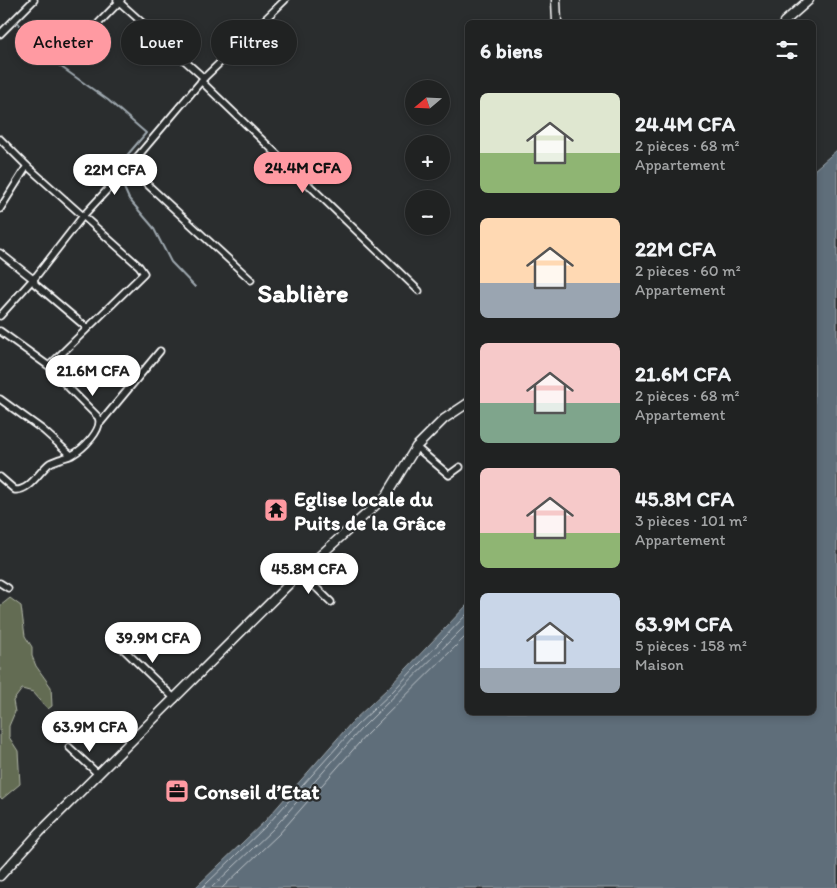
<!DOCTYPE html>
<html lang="fr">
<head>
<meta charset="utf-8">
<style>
  body { margin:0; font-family:Itim,sans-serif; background:#282a2a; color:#f1f3f6; height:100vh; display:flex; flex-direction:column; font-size:19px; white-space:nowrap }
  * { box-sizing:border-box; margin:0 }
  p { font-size:16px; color:#a2a4a5 }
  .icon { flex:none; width:28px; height:28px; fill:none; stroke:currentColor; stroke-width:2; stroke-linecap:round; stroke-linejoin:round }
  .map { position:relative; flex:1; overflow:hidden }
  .panel { position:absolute; left:465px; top:20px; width:351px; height:695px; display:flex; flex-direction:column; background:#202222; border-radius:8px; box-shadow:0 2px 8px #0003,0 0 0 1px #3d3f40 }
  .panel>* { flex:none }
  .top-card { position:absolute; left:15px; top:20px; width:375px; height:45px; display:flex; gap:10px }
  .needle { width:32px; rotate:251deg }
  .tools { position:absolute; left:405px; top:80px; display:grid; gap:10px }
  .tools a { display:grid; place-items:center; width:45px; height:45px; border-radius:50%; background:#202222; box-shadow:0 2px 8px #0003,0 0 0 1px #3d3f40; font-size:25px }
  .price { position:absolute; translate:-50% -42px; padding:0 11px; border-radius:18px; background:#fff; color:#222; font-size:16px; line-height:32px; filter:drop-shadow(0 1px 2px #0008) }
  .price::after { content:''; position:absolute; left:50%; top:30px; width:15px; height:11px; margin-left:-8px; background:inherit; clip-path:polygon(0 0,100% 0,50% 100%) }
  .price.on { background:#ff9aa2; color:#111 }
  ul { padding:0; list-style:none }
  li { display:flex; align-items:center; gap:15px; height:125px; padding:0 15px }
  li span { display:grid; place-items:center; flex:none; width:140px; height:100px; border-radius:8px; color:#555 }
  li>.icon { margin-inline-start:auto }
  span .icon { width:60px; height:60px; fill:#fffc; stroke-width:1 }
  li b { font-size:21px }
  h2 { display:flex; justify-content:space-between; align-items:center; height:60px; padding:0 15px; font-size:21px }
  .tag { padding:0 18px; border-radius:22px; background:#202222; box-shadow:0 2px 8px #0003,0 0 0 1px #3d3f40; font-size:18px; line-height:45px }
  .tag.on { background:#ff9aa2; color:#111 }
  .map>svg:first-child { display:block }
  .green { fill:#636c52; stroke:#b1b6a8 }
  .water { fill:#5e6e7a; stroke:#9ea8af }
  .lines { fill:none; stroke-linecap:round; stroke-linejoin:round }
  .shore { stroke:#bfc5ca; stroke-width:1 }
  .stream { stroke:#9ea8af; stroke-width:2 }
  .minor-casing { stroke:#fff; stroke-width:9 }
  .secondary-casing { stroke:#fff; stroke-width:11 }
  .minor { stroke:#2a2d2e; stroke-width:5.5 }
  .secondary { stroke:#2a2d2e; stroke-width:8 }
  .labels { text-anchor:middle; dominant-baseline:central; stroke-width:4.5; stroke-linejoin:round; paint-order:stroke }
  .poi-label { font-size:21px; font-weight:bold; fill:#fff; stroke:#2a2d2e; text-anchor:start }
  .district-label { font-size:26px; font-weight:bold; fill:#fff; stroke:#2a2d2e }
</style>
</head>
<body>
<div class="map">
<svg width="837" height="888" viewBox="0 0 837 888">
  <rect width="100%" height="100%" fill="#2a2d2e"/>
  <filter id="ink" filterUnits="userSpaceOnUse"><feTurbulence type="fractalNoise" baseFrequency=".02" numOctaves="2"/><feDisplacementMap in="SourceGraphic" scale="10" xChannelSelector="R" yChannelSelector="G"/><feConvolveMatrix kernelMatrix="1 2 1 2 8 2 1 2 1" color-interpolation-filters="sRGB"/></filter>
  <g filter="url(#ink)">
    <path class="green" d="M10 598 21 606 25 636 32 647V656L36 666 51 687 52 706 48 709 33 692 22 689 13 701 15 712 9 726V737L18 751 20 784 2 799 0 797V606Z"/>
    <path class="water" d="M837 150V888H195L265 821 352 722 388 688 467 605 468 712H814V170Z"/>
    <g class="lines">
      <g class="shore">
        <path d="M202 888 268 824 356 726 392 692 468 613"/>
        <path d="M211 888 273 829 360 730 468 623"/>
        <path d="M222 888 279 834 366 735 468 634"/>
      </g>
      <path class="stream" d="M18 23 47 57 108 100 146 133 118 166 121 181 129 199 153 227 171 262 195 287"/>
      <g class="minor-casing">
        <g id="minor">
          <path d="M117 0 204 78 285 0"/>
          <path d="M0 34 34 0"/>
          <path d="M61 62 121 0"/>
          <path d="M204 78 132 163 135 173 251 280"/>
          <path d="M201 81 419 291"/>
          <path d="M0 139 27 166 139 266 144 273 51 364 52 371 98 417C104 429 83 449 72 455 65 458 57 459 50 463 39 471 30 491 15 490L0 477"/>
          <path d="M0 209 27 166"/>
          <path d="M0 253 33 279"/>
          <path d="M0 316 35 277"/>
          <path d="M87 328 35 284 34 279 83 216 132 163"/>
          <path d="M0 331 50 367"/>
          <path d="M0 399 43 430 71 455"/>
          <path d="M101 422 160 351"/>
          <path d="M416 447 449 475 460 467"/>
          <path d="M301 573 331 602"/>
          <path d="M0 583 8 588"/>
          <path d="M117 643 175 699"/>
          <path d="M69 747 98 774"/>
        </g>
      </g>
      <g class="secondary-casing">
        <g id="secondary">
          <path d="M556 0 557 22"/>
          <path d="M784 22 809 0"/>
          <path d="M0 876 40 832 294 579 386 496 416 447 444 419 468 403"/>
        </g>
      </g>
      <use href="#minor" class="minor"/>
      <use href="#secondary" class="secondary"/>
    </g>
  </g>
  <defs>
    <g id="temple-square" transform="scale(1.25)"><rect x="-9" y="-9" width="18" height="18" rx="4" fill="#ff9aa2" stroke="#2a2d2e"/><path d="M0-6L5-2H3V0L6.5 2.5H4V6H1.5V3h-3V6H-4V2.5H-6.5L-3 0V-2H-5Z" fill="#111"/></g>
    <g id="office-square" transform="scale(1.25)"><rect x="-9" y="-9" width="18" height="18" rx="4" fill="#ff9aa2" stroke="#2a2d2e"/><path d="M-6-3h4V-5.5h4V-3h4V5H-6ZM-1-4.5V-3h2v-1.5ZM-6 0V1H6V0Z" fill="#111"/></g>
  </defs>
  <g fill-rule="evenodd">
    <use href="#temple-square" x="276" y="510"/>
    <use href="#office-square" x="177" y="791"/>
  </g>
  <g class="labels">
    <g class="poi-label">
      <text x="294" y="498">Eglise locale du<tspan x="294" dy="24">Puits de la Grâce</tspan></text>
      <text x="194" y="791">Conseil d’Etat</text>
    </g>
    <g class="district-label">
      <text x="303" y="293">Sablière</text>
    </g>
  </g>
</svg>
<div class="tools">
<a><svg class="needle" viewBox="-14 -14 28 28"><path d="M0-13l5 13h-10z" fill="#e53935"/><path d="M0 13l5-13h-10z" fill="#a2a4a5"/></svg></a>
<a>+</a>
<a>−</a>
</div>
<b class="price on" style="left:303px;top:194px">24.4M CFA</b>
<b class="price" style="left:115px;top:196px">22M CFA</b>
<b class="price" style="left:93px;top:397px">21.6M CFA</b>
<b class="price" style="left:309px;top:595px">45.8M CFA</b>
<b class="price" style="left:153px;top:664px">39.9M CFA</b>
<b class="price" style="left:90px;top:753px">63.9M CFA</b>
<div class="top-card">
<a class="tag on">Acheter</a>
<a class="tag">Louer</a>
<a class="tag">Filtres</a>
</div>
<section class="panel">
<h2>6 biens<svg class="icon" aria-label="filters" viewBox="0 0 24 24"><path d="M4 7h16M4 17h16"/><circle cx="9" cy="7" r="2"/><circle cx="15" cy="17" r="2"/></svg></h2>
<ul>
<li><span style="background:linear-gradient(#dfe7d0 60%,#8fb573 0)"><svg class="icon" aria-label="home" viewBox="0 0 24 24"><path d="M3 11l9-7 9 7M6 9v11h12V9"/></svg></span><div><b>24.4M CFA</b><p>2 pièces · 68 m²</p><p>Appartement</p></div></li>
<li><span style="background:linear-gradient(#ffd9b3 65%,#9aa5b1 0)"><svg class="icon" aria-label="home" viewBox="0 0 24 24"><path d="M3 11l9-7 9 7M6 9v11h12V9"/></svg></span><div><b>22M CFA</b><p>2 pièces · 60 m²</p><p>Appartement</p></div></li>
<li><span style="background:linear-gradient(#f6c9c9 60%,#7fa58c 0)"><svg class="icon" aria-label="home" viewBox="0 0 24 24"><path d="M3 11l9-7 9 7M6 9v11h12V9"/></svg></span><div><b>21.6M CFA</b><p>2 pièces · 68 m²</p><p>Appartement</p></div></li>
<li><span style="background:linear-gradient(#f6c9c9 65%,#8fb573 0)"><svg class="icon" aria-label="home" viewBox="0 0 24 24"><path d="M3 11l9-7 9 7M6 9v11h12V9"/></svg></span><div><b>45.8M CFA</b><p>3 pièces · 101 m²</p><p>Appartement</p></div></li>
<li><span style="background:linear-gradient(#c9d6e8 75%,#9aa5b1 0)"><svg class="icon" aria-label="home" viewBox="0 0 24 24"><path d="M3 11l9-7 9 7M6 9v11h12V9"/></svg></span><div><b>63.9M CFA</b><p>5 pièces · 158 m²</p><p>Maison</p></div></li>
</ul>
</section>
</div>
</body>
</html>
